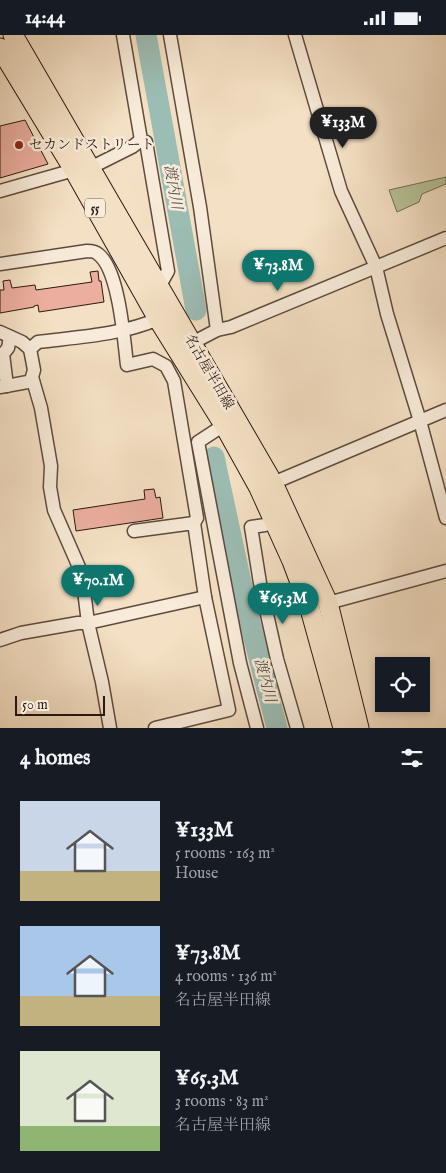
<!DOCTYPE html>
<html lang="en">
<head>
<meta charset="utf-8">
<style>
  body { margin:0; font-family:"IM FELL English","Noto Serif JP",serif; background:#242831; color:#f1f3f6; height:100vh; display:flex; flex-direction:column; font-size:19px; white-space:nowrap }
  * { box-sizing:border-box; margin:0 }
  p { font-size:16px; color:#9ea1a6 }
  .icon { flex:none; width:28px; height:28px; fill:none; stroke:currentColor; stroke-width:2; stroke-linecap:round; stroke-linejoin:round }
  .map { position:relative; height:693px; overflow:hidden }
  .details { display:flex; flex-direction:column; background:#171b24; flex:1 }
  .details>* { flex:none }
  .controls { position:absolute; left:375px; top:622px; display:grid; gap:10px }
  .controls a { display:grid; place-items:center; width:55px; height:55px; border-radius:0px; background:#171b24; box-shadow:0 2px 8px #0003; font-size:25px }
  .scale { position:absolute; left:15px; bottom:12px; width:90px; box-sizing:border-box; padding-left:5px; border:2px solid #2c1910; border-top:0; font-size:14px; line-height:18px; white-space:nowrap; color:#2c1910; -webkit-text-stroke:4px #f8ebd9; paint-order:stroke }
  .price { position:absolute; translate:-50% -42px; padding:0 11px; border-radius:18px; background:#0f766e; color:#fff; font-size:16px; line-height:32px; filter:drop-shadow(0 1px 2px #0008) }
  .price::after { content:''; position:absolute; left:50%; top:30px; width:15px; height:11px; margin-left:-8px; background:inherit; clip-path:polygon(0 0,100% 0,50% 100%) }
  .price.selected { background:#222; color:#fff }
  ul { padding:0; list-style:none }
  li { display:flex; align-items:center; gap:15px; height:125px; padding:0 20px }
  li span { display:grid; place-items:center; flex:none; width:140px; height:100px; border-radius:0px; color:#555 }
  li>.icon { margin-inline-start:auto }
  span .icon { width:60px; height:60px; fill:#fffc; stroke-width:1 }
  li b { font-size:21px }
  h2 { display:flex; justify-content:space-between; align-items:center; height:60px; padding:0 20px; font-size:21px }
  .status { display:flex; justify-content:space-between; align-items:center; height:35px; padding:0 25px; background:#171b24; direction:ltr }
  .status svg { height:14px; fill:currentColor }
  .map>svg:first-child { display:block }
  .green { fill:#b6c398; stroke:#716e54 }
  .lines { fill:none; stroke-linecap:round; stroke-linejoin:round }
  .river { stroke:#9cbdb4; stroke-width:21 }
  .building { fill:#ebae9f; stroke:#2c1910 }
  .street-casing { stroke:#5e4b3d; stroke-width:15 }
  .primary-casing { stroke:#2c1910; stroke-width:21 }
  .street { stroke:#f8ebd9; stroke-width:12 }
  .primary { stroke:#f4e0c4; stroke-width:19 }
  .poi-dot { fill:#8f2418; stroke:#f8ebd9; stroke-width:2 }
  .labels { text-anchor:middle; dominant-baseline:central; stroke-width:5; stroke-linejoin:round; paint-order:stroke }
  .shield { fill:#f8ebd9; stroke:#69584c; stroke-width:1 }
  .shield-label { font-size:12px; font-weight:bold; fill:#2c1910 }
  .poi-label { font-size:14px; fill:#2c1910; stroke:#f8ebd9; text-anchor:start }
  .street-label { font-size:14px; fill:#2c1910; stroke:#f8ebd9 }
  .water-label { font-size:15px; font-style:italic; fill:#535249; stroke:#f8ebd9 }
</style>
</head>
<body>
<div class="status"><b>14:44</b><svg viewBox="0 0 49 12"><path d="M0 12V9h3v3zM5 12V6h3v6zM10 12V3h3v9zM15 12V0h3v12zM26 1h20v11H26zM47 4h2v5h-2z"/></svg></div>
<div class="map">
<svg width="446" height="693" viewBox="0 0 446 693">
  <rect width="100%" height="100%" fill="#f4e0c4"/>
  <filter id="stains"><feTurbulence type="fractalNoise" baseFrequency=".004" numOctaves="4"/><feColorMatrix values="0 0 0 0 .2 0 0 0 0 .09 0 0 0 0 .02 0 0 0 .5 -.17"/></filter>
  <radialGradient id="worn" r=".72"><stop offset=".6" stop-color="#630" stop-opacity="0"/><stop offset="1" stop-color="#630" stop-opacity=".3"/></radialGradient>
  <path class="green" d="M446 142V149L422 159 419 167 397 177 389 155Z"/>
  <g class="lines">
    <g class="river">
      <path d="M146 0 196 275"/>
      <path d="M214 422 249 584 277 693"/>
    </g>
  </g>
  <g class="building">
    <path d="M25 85 48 129 0 143V91Z"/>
    <path d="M98 236 99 246H101L104 267 39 277 38 270 34 271V272L0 278V255H4L3 246 10 245 12 253 35 250 36 255 92 247 90 237Z"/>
    <path d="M154 454 156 463 160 462 163 483 76 496 73 475 145 464 144 455Z"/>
  </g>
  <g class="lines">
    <g class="street-casing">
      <g id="street">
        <path d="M123 0 141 105 146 107 168 236 159 252"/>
        <path d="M170 0 200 172 217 295"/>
        <path d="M295 0 341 156 376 232 387 279 420 386 446 483"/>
        <path d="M90 133 132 112 141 105"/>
        <path d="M0 156 74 135"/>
        <path d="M0 229 87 216C91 216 95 216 98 219 119 234 124 305 127 330L153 324 166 331 174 346 197 483 194 488"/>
        <path d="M0 297 22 307 30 314"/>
        <path d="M192 308 217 295 231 292 446 203"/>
        <path d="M7 351 3 319 8 313 10 302"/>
        <path d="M0 352 33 346"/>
        <path d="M224 390 198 407 240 628 257 693"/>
        <path d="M273 448 446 375"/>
        <path d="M274 486 265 490 251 492 260 548 277 624 297 693"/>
        <path d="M134 496 194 488 205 562 229 675 155 693"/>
        <path d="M328 568 446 536"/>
        <path d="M0 605 21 598 78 588H88L205 562"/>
        <path d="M110 693 102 647 88 588 82 539 54 475 50 452 51 431 41 373 32 342 34 335 30 314 38 307C78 302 121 300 158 284"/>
      </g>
    </g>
    <g class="primary-casing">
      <g id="primary">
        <path d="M13 0 273 448 328 568 359 693"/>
        <path d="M0 13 74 135 158 284 224 390 259 453 292 526 310 574 343 693"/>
      </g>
    </g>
    <use href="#street" class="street"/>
    <use href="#primary" class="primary"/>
  </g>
  <circle class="poi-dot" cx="19" cy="110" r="5"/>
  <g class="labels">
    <rect class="shield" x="85" y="163.5" width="20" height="19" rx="4"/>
    <g class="shield-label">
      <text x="95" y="173">55</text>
    </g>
    <g class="poi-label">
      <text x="29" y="110">セカンドストリート</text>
    </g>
    <g class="street-label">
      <text transform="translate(209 337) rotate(60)">名古屋半田線</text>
    </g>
    <g class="water-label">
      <text transform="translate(173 152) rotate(80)">渡内川</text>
      <text transform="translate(265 645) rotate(75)">渡内川</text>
    </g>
  </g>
  <rect width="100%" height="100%" filter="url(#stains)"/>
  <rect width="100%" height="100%" fill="url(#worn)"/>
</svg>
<div class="controls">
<a><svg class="icon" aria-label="locate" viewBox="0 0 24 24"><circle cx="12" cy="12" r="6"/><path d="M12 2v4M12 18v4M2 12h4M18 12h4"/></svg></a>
</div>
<div class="scale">50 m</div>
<b class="price selected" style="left:343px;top:114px">¥133M</b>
<b class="price" style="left:278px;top:257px">¥73.8M</b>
<b class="price" style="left:98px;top:572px">¥70.1M</b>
<b class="price" style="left:283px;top:590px">¥65.3M</b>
</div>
<section class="details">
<h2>4 homes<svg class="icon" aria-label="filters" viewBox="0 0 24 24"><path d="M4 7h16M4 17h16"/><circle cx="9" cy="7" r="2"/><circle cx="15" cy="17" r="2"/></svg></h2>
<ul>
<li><span style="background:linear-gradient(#c9d6e8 70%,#c2b280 0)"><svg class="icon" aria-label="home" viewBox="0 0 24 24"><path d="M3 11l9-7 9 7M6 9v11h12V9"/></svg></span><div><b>¥133M</b><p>5 rooms · 163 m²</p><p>House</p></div></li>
<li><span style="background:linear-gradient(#a9c7e8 70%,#c2b280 0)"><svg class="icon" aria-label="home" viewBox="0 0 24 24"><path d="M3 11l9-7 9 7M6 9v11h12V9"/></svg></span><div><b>¥73.8M</b><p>4 rooms · 136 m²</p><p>名古屋半田線</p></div></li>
<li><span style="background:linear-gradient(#dfe7d0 75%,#8fb573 0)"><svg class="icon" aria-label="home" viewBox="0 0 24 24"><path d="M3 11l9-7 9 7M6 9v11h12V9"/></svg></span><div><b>¥65.3M</b><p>3 rooms · 83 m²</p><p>名古屋半田線</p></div></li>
</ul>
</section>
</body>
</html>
